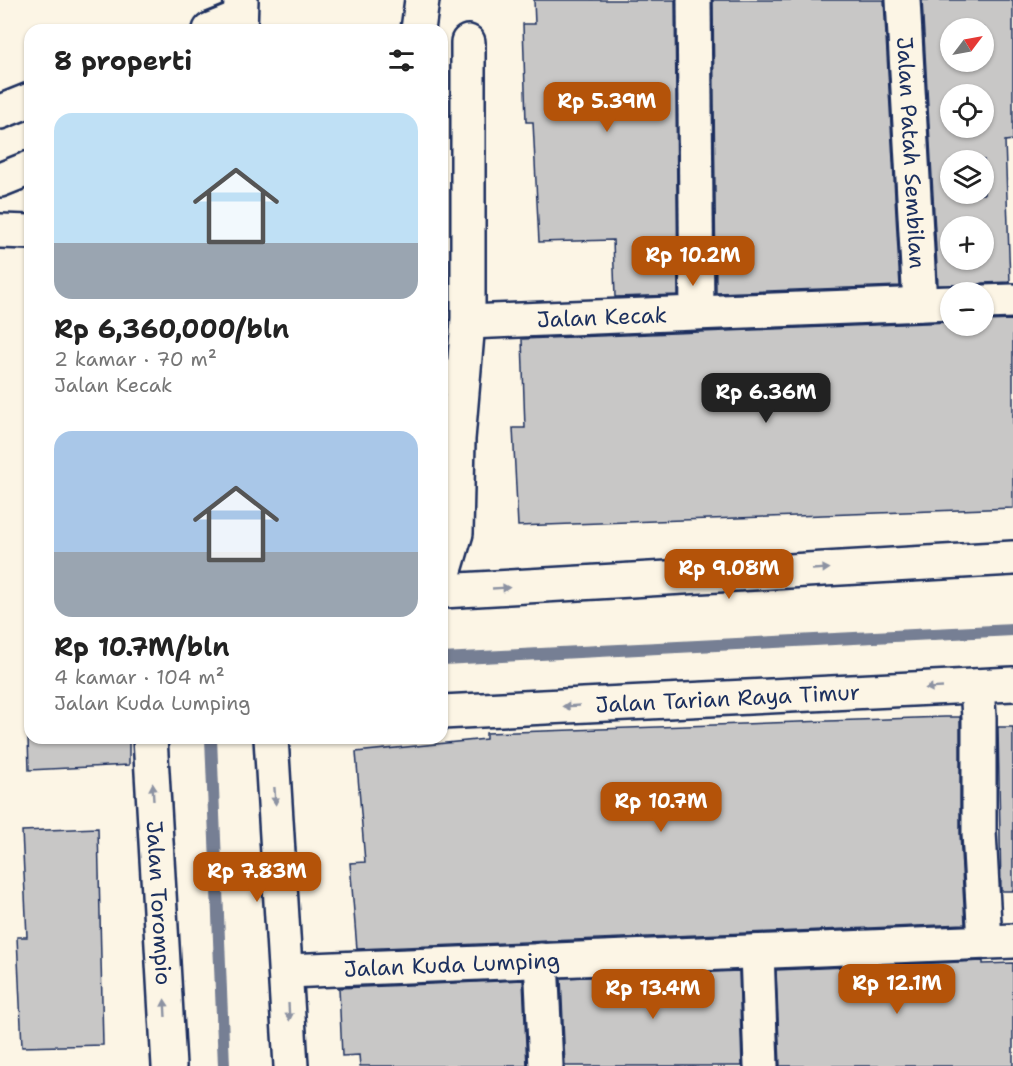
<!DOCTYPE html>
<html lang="id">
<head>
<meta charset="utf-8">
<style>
  body { margin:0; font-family:"Shantell Sans",sans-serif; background:#f6f6f6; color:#222; height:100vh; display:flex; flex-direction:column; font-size:22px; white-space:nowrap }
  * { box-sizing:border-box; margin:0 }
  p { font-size:20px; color:#767676 }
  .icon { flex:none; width:33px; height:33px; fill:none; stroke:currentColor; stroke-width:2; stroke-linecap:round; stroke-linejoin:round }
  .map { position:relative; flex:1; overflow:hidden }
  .side { position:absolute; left:24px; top:24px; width:424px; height:720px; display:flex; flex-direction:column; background:#fff; border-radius:18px; box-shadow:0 2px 4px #0004 }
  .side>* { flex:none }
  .needle { width:39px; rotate:58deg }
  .fabs { position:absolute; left:940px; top:18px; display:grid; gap:12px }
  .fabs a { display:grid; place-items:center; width:54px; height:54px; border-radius:50%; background:#fff; box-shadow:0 2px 4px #0004; font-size:30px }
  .price { position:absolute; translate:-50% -51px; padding:0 14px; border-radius:12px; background:#b45309; color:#fff; font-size:20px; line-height:39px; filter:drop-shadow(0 2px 3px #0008) }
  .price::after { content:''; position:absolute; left:50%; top:36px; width:18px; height:14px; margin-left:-9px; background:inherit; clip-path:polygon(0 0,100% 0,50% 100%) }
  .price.active { background:#222; color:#fff }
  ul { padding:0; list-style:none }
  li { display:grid; align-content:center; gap:12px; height:318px; padding:0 30px }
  li span { display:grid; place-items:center; height:186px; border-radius:18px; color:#555 }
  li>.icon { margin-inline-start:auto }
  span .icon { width:108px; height:108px; fill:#fffc; stroke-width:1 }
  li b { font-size:26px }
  h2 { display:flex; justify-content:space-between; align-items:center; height:72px; padding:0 30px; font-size:26px }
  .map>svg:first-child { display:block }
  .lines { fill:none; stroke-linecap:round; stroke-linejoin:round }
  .stream { stroke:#767f94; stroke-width:12 }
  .building { fill:#c8c7c6; stroke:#1b2f5e; stroke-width:1.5; fill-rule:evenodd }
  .street-casing { stroke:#1b2f5e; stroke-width:38 }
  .secondary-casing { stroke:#1b2f5e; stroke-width:38 }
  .street { stroke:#fcf5e5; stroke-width:33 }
  .secondary { stroke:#fcf5e5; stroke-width:33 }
  .oneway { fill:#8c92a2 }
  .labels { text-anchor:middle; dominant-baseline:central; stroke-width:4.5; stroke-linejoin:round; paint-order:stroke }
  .street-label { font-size:22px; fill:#1b2f5e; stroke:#fcf5e5 }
</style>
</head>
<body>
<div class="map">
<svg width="1013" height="1066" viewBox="0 0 1013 1066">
  <rect width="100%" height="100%" fill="#fcf5e5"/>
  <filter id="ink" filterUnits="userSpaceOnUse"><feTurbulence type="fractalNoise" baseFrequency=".0167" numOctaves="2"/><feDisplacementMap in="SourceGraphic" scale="12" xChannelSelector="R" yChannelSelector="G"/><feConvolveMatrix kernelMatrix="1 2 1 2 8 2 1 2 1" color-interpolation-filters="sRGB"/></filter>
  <g filter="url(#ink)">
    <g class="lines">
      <g class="stream">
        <path d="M442 659 1013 630"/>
        <path d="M211 738 224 1066"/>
      </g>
    </g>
    <g class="building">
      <path d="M534 0H675L678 295 615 297 613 240 539 242 533 122H526L523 24H535Z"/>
      <path d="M713 0H884L900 286 716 293Z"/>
      <path d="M922 0H1013V140L1005 141 1010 282 983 283 975 286 968 292 959 286 938 285ZM951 28H984V62H951ZM951 94H984V128H951ZM951 160H984V194H951ZM951 226H984V260H951Z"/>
      <path d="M1013 320V508L518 526 513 428H525L522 339 951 322V326H984V321Z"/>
      <path d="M945 717H960V833L965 924 357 949 350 863 365 862 356 752 486 739V733Z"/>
      <path d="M998 727H1013V891H1001Z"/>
      <path d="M28 738H129V765L29 770Z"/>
      <path d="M98 828 103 1045 22 1047 17 937H27L22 831Z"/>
      <path d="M983 961V964L1013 963V1066H780L776 970Z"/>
      <path d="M739 971 742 1066H565L561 978Z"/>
      <path d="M523 980 527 1066H360L359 1055 342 1056 339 988Z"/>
    </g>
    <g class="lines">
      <g class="street-casing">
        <g id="street">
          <path d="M694 0 697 312"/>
          <path id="s1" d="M903 0 920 304"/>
          <path d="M210 30 240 18"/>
          <path d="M0 112 30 100"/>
          <path d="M0 180 30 168"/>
          <path d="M0 231 30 232"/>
          <path d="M984 302 1013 301"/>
          <path id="s2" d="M468 322 951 303"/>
          <path d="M442 580 456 533 458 439 468 322V42"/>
          <path d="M977 686 979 718V832L985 942"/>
          <path d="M757 952 761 1066"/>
          <path d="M541 960 546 1066"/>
          <path id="s3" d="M287 971 1013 941"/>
        </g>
      </g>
      <g class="secondary-casing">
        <g id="secondary">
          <path d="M240 30 241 0"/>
          <path d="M418 30 422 0"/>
          <path d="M442 591 1013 558"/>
          <path id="s4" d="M442 712 1013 684"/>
          <path id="s5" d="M150 738 169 1066"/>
          <path d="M271 738 291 1066"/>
        </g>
      </g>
      <use href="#street" class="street"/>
      <use href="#secondary" class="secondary"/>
    </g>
    <defs><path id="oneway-solid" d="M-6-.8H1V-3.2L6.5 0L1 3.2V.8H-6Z" transform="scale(1.5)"/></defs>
    <g class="oneway">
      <use href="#oneway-solid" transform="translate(821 569) rotate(-3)"/>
      <use href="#oneway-solid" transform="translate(501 588) rotate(-3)"/>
      <use href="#oneway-solid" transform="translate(934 688) rotate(177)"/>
      <use href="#oneway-solid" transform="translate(571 706) rotate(177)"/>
      <use href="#oneway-solid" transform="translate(153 792) rotate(-93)"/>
      <use href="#oneway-solid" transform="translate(275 796) rotate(86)"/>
      <use href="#oneway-solid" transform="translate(165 1008) rotate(-93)"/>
      <use href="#oneway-solid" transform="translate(289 1012) rotate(87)"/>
    </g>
  </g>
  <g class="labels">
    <g class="street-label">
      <text stroke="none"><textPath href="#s1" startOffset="153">Jalan Patah Sembilan</textPath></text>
      <text stroke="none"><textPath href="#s2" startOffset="134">Jalan Kecak</textPath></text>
      <text stroke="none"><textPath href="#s4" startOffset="286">Jalan Tarian Raya Timur</textPath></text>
      <text stroke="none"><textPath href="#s5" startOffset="165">Jalan Torompio</textPath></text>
      <text stroke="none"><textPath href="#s3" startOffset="165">Jalan Kuda Lumping</textPath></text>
    </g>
  </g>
</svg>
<div class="fabs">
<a><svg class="needle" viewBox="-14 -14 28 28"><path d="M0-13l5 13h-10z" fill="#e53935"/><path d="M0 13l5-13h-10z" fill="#767676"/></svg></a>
<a><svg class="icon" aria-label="locate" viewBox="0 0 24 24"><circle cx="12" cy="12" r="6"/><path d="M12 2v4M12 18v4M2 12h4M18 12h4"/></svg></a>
<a><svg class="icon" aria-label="layers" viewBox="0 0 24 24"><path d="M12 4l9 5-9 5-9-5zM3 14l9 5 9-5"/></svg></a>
<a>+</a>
<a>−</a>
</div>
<b class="price" style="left:607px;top:133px">Rp 5.39M</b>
<b class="price" style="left:693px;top:287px">Rp 10.2M</b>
<b class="price active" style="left:766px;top:424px">Rp 6.36M</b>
<b class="price" style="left:729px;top:600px">Rp 9.08M</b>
<b class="price" style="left:661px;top:833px">Rp 10.7M</b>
<b class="price" style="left:257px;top:903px">Rp 7.83M</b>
<b class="price" style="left:897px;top:1015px">Rp 12.1M</b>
<b class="price" style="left:653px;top:1020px">Rp 13.4M</b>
<section class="side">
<h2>8 properti<svg class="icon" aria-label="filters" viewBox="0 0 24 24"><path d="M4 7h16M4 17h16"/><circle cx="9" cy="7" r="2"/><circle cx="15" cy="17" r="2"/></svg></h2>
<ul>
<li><span style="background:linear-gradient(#bfe0f5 70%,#9aa5b1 0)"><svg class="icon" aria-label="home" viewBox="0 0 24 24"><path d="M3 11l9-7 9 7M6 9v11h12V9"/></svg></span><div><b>Rp 6,360,000/bln</b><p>2 kamar · 70 m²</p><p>Jalan Kecak</p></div></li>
<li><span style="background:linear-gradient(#a9c7e8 65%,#9aa5b1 0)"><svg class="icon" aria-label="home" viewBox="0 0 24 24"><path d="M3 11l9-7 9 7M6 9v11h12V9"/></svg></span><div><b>Rp 10.7M/bln</b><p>4 kamar · 104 m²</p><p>Jalan Kuda Lumping</p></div></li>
</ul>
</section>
</div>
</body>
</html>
